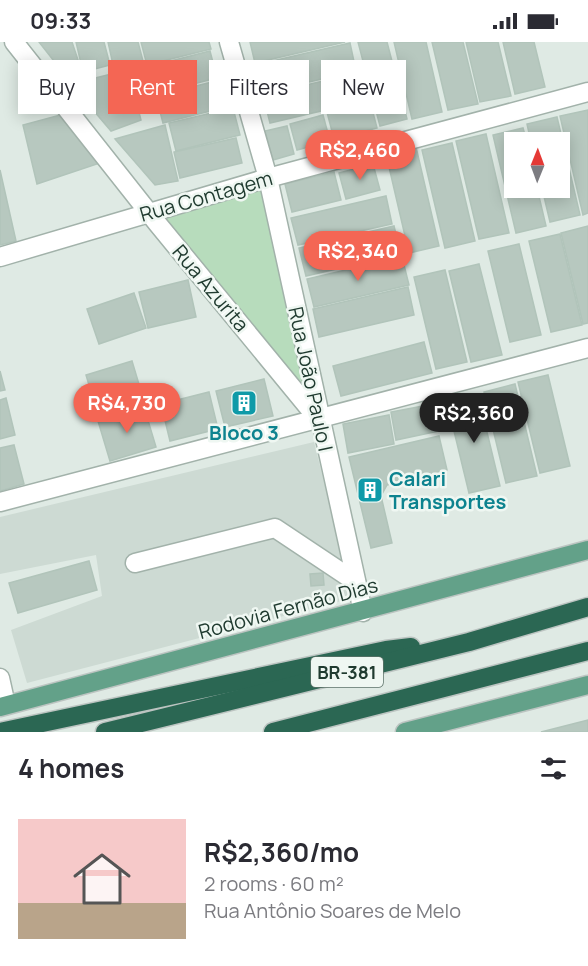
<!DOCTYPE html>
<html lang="en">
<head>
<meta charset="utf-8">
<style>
  body { margin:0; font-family:Manrope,sans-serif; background:#f7f7f7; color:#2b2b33; height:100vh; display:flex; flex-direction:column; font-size:22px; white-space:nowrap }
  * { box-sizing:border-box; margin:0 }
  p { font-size:20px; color:#7c7c81 }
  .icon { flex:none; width:33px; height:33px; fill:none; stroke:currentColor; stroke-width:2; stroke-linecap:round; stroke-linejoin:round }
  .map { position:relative; height:690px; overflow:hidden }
  .sheet { display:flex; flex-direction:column; background:#fff; flex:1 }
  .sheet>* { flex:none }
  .banner { position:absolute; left:18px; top:18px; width:552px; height:54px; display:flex; gap:12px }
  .needle { width:39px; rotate:1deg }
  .tools { position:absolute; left:504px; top:90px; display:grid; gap:12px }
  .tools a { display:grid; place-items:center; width:66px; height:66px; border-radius:0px; background:#fff; box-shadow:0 3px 15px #0003; font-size:30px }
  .price { position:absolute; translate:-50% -51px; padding:0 14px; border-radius:21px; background:#f46654; color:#fff; font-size:20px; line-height:39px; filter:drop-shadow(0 2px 3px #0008) }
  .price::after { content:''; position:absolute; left:50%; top:36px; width:18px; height:14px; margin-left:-9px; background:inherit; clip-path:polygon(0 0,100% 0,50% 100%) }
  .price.current { background:#222; color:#fff }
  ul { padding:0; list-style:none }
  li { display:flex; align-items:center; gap:18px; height:150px; padding:0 18px }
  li+li { border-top:2px solid #e1e1e2 }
  li span { display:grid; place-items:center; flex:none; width:168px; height:120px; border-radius:0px; color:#555 }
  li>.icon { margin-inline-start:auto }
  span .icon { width:72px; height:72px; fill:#fffc; stroke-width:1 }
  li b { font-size:26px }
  h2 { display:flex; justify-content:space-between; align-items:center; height:72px; padding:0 18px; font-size:26px }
  .tag { padding:0 21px; border-radius:0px; background:#fff; box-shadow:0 3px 15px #0003; font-size:21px; line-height:54px }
  .tag.current { background:#f46654; color:#fff }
  .status { display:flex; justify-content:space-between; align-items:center; height:42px; padding:0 30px; background:#fff; direction:ltr }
  .status svg { height:16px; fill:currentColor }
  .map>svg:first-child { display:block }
  .built { fill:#cddad3 }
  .green { fill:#b7dcbc }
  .building { fill:#b7c8bf; stroke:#b1c4ba; stroke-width:1.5 }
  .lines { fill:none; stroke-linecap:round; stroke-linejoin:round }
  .minor-casing { stroke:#a2b2aa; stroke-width:21 }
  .major-casing { stroke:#bcc4c1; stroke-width:21 }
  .highway-casing { stroke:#bcc4c1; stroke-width:21 }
  .minor { stroke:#fff; stroke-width:18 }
  .major { stroke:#63a189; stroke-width:18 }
  .highway { stroke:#2b6753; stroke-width:18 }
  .labels { text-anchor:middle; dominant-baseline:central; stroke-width:5; stroke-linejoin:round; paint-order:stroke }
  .shield { fill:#eff7f2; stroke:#5e736a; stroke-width:1.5 }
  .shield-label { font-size:18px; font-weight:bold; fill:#203b30 }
  .street-label { font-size:20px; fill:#203b30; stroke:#eff7f2 }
  .culture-label { font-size:20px; font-weight:bold; fill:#0d838f; stroke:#eff7f2 }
</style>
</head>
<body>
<div class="status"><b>09:33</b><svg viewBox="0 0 49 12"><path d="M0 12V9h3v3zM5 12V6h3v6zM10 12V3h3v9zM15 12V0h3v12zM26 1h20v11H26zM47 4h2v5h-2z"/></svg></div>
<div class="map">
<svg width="588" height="690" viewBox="0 0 588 690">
  <rect width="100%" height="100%" fill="#dfeae4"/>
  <path class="built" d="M314 400 353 556 27 641 11 588 102 554 96 513 0 532V475Z"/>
  <path class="green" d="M261 146 309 355 156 171Z"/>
  <g class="building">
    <path d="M39 0H72L83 33 68 37Z"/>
    <path d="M76 0H104L110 23 83 30Z"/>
    <path d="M108 0H138L143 19 114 27Z"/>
    <path d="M141 0H209L211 7 147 23Z"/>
    <path d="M250 0H345L255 21Z"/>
    <path d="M358 0H387L407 77 380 84Z"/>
    <path d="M394 0H426L442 70 412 77Z"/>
    <path d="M432 0H463L478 62 448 68Z"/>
    <path d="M466 0H498L511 54 480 60Z"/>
    <path d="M503 0H534L545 45 515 52Z"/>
    <path d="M350 1 356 29 262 51 255 23Z"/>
    <path d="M210 9 217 36 154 52 147 25Z"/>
    <path d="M128 28 141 78 111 89 71 42Z"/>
    <path d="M358 31 364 59 270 81 263 53Z"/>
    <path d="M220 38 226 65 163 81 156 54Z"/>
    <path d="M370 59 377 86 334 97 327 70Z"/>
    <path d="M233 66 240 93 176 109 169 81Z"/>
    <path d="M588 68V171L583 173 560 74Z"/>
    <path d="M60 73 100 121 37 142 23 83Z"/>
    <path d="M323 73 330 99 297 108 290 82Z"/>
    <path d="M557 75 580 173 550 180 542 146H560V100H531L527 82Z"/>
    <path d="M165 83 178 139 155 143 115 97Z"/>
    <path d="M287 84 294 112 273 118 265 89Z"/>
    <path d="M523 86 527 100H514V146H537L546 184 516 191 493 93Z"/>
    <path d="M486 92 509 191 479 197 456 99Z"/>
    <path d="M236 96 242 121 180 136 174 110Z"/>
    <path d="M452 101 475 199 445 206 422 108Z"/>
    <path d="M416 105 439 204 409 211 386 112Z"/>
    <path d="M373 122 380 148 346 157 339 131Z"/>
    <path d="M0 128 16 199 0 203Z"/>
    <path d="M334 130 341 158 292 170 285 142Z"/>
    <path d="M386 154 392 182 298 203 291 176Z"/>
    <path d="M394 184 401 212 306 234 299 206Z"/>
    <path d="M588 184V281L583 282 561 191Z"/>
    <path d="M560 192 582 283 551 290 529 199Z"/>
    <path d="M519 202 541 293 510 300 488 209Z"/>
    <path d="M402 215 409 243 314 265 307 237Z"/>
    <path d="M479 222 502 313 471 320 449 229Z"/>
    <path d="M445 228 467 320 436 327 414 235Z"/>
    <path d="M188 238 196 275 148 286 139 250Z"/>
    <path d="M408 245 414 273 319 295 313 267Z"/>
    <path d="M134 251 146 286 99 302 87 267Z"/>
    <path d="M424 300 432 331 341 354 333 324Z"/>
    <path d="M132 319 144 359 98 373 86 333Z"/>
    <path d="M0 329 5 348 0 349Z"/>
    <path d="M548 333 570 424 540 431 518 340Z"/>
    <path d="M264 337 273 374 225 385 216 349Z"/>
    <path d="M515 342 537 434 506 441 484 350Z"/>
    <path d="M209 350 218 387 170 399 161 362Z"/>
    <path d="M478 353 500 444 469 451 447 360Z"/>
    <path d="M6 356 15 393 0 397V358Z"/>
    <path d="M439 361 444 388 396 398 391 370Z"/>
    <path d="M144 365 156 405 110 419 98 379Z"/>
    <path d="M389 373 394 402 348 411 343 382Z"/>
    <path d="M439 394 447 428 387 443 381 454 392 501 371 506 349 415Z"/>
    <path d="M14 403 24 442 0 449V406Z"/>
    <path d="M89 519 97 548 18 571 9 541Z"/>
    <path d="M323 531 324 543 311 544 310 532Z"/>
    <path d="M588 678V690H541Z"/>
  </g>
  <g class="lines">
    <g class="minor-casing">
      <g id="minor">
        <path d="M14 0 157 181 318 377"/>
        <path d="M229 0 268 136 363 570"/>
        <path d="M0 215 268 136 588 50"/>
        <path d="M0 460 588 306"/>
        <path d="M135 521 275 486 356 540"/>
        <path d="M0 636 6 663"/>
      </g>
    </g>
    <g class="major-casing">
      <g id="major">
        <path d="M0 665 588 508"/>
        <path d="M405 690 588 643"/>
      </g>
    </g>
    <g class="highway-casing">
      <g id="highway">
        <path d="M0 690 386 608 411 605"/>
        <path d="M105 690 469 600 588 565"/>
        <path d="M273 690 588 609"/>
      </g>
    </g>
    <use href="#minor" class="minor"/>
    <use href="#major" class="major"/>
    <use href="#highway" class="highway"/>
  </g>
  <defs>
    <g id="building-square" transform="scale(1.35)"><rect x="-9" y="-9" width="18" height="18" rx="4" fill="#0f9aa8" stroke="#eff7f2"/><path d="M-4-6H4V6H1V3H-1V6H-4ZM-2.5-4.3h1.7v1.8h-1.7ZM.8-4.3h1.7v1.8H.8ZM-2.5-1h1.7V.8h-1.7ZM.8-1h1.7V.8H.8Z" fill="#fff"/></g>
  </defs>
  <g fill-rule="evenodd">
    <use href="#building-square" x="244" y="361"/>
    <use href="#building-square" x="370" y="448"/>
  </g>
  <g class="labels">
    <rect class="shield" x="311" y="615" width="72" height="30" rx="4.5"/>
    <g class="shield-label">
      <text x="347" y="630">BR-381</text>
    </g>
    <g class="street-label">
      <text transform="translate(206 154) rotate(-16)">Rua Contagem</text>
      <text transform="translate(211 246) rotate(50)">Rua Azurita</text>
      <text transform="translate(311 337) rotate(78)">Rua João Paulo I</text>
      <text transform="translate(288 566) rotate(-15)">Rodovia Fernão Dias</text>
    </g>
    <g class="culture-label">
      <text x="244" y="390">Bloco 3</text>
      <text x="389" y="436" text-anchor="start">Calari<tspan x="389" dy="23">Transportes</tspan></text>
    </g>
  </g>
</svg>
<div class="tools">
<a><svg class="needle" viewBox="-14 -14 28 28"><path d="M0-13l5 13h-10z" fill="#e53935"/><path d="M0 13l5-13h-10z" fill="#7c7c81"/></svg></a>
</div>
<b class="price" style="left:360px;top:139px">R$2,460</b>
<b class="price" style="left:358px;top:240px">R$2,340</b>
<b class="price" style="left:127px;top:392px">R$4,730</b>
<b class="price current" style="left:474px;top:402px">R$2,360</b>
<div class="banner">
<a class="tag">Buy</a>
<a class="tag current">Rent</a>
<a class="tag">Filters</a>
<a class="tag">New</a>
</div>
</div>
<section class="sheet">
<h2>4 homes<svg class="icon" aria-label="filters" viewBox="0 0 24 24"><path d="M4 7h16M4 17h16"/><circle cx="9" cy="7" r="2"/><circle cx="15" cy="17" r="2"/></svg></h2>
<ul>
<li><span style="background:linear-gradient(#f6c9c9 70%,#b9a48a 0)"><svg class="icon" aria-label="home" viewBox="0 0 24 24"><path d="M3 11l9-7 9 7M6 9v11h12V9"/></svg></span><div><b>R$2,360/mo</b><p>2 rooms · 60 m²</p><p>Rua Antônio Soares de Melo</p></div></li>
</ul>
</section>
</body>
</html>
